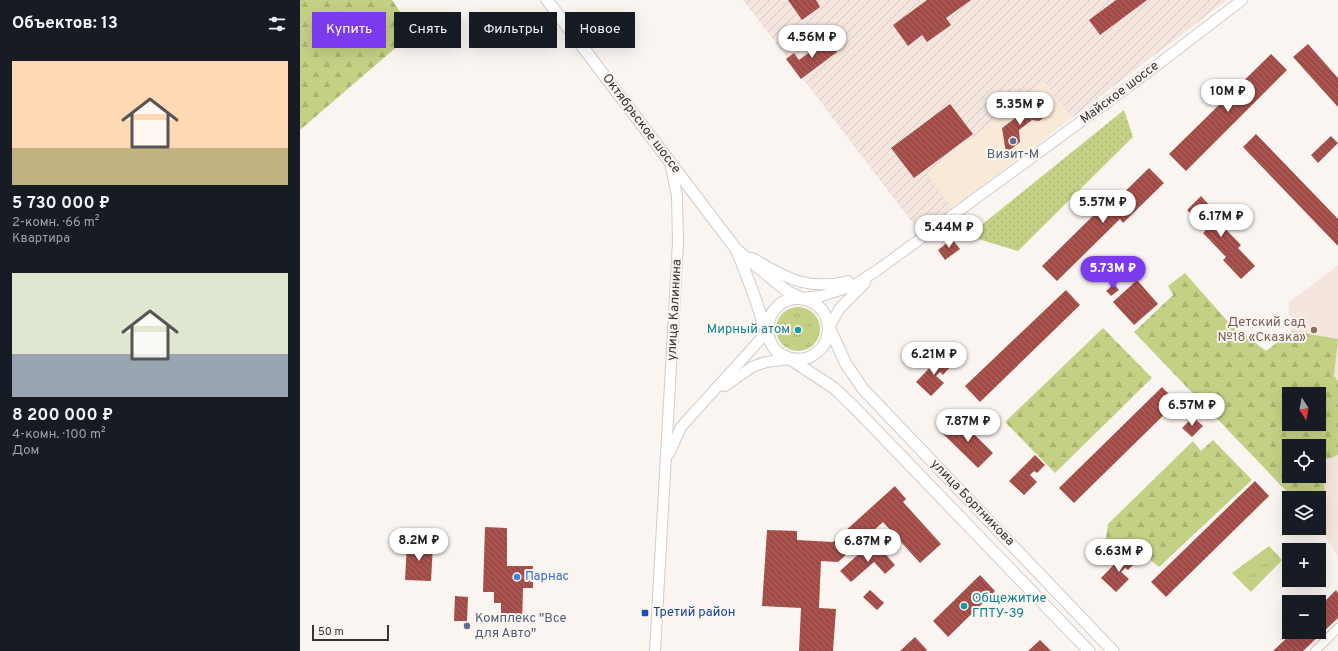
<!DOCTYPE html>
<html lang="ru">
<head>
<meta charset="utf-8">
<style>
  body { margin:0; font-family:Overpass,sans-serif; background:#20242c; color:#f1f3f6; height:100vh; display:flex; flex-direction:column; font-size:15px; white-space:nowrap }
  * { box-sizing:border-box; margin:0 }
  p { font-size:13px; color:#9ea1a6 }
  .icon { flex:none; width:22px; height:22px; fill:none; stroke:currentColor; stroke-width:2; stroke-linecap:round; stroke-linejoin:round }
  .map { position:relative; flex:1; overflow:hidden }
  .details { display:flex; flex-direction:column; background:#171b24; width:300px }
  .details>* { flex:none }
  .guide { position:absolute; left:12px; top:12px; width:380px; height:36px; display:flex; gap:8px }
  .needle { width:26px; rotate:169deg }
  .buttons { position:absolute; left:982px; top:387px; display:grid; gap:8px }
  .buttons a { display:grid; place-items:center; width:44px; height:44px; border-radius:0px; background:#171b24; box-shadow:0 4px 16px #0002; font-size:20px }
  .scale { position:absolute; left:12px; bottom:10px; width:77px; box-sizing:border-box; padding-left:4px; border:2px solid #373433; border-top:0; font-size:11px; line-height:14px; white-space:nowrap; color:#373433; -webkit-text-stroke:3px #fbf5f1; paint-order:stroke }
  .price { position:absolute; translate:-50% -34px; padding:0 9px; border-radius:14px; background:#fff; color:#222; font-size:13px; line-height:26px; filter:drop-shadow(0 1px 2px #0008) }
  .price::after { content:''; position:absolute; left:50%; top:24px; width:12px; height:9px; margin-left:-6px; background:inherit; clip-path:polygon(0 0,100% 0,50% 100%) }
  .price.selected { background:#7c3aed; color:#fff }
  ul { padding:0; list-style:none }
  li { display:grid; align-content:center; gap:8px; height:212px; padding:0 12px }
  li span { display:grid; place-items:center; height:124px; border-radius:0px; color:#555 }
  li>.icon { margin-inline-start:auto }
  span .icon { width:72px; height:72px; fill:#fffc; stroke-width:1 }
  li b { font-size:17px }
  h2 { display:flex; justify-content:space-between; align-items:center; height:48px; padding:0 12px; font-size:17px }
  .tag { padding:0 14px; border-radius:0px; background:#171b24; box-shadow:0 4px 16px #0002; font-size:14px; line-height:36px }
  .tag.selected { background:#7c3aed; color:#fff }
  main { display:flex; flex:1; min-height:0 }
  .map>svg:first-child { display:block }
  .commercial { fill:#f8ead7 }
  .industrial { fill:url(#industrial-furrows) }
  .built { fill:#f4e6de }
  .grass { fill:url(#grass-dots) }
  .forest { fill:url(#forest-firs); fill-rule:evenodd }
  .park { fill:url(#park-tufts) }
  .building { fill:url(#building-back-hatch) }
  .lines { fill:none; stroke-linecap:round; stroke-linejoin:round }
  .minor-casing { stroke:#d2ccc8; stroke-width:10 }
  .tertiary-casing { stroke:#d2ccc8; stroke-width:12 }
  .secondary-casing { stroke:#d2ccc8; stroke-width:13 }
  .minor { stroke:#fff; stroke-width:8 }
  .tertiary { stroke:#fff; stroke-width:10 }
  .secondary { stroke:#fff; stroke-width:11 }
  .service-dot { fill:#5c6f8a; stroke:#fbf5f1; stroke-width:1.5 }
  .culture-dot { fill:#0f9aa8; stroke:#fbf5f1; stroke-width:1.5 }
  .education-dot { fill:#8d6e63; stroke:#fbf5f1; stroke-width:1.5 }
  .shop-dot { fill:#3f7fe0; stroke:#fbf5f1; stroke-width:1.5 }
  .transit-dot { fill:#1a4fb4; stroke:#fbf5f1; stroke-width:1.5 }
  .labels { text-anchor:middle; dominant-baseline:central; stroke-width:4; stroke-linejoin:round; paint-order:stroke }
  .street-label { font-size:13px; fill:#373433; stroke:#fbf5f1 }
  .service-label { font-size:13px; fill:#4e5e75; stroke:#fbf5f1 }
  .education-label { font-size:13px; fill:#785e54; stroke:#fbf5f1; text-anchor:end }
  .culture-label { font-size:13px; fill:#0d838f; stroke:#fbf5f1; text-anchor:end }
  .shop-label { font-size:13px; fill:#366cbe; stroke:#fbf5f1; text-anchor:start }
  .transit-label { font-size:13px; fill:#164399; stroke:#fbf5f1; text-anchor:start }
</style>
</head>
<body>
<main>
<section class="details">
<h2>Объектов: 13<svg class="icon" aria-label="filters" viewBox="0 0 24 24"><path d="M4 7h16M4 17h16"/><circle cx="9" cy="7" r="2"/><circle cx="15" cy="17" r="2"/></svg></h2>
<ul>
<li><span style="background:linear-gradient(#ffd9b3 70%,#c2b280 0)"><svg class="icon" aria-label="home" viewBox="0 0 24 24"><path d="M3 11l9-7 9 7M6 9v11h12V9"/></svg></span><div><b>5 730 000 ₽</b><p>2-комн. · 66 m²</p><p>Квартира</p></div></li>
<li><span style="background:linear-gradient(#dfe7d0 65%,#9aa5b1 0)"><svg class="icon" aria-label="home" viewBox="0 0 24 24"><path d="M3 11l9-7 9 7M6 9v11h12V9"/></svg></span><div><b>8 200 000 ₽</b><p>4-комн. · 100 m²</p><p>Дом</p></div></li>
</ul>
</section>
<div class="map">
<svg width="1038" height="651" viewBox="0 0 1038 651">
  <defs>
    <pattern id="industrial-furrows" width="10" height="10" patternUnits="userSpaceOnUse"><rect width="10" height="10" fill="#f4e6de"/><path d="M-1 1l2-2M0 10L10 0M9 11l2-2" fill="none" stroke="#d2c6bf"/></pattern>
    <pattern id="grass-dots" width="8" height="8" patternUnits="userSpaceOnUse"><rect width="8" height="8" fill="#c4d185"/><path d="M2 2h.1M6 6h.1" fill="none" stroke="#a9b473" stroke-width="1.8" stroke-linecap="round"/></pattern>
    <pattern id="forest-firs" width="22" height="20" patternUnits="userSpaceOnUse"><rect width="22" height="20" fill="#c4d185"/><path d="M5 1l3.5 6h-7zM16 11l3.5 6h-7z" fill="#a9b473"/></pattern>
    <pattern id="park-tufts" width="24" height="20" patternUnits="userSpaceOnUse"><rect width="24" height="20" fill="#c4d185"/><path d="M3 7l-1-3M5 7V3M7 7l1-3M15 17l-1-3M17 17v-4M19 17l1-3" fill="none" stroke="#a9b473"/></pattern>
    <pattern id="building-back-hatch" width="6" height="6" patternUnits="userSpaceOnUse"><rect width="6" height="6" fill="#a14a46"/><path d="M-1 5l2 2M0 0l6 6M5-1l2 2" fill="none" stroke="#aa6865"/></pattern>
  </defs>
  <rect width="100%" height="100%" fill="#fbf5f1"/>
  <path class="commercial" d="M744 82 772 118 652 209 626 173Z"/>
  <path class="industrial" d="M443 0H927L772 118 744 82 627 173 652 209 621 234Z"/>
  <g class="built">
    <path d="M1038 265V405L1019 394 994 356 988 303Z"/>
    <path d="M1038 435V556L1019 527V498L1016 489Z"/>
  </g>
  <path class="grass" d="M824 110 833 137 718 251 668 236Z"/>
  <g class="forest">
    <path d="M0 0H92L114 32 0 130Z"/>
    <path d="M885 273 929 323 966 351 992 331 1038 339 1034 376 1038 381V455L1025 460 1024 480 1026 517 1019 514V498H993L834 332 873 295 868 286ZM989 394H1019V424H989ZM989 446H1019V476H989Z"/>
    <path d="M803 328 852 378 755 473 705 422Z"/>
    <path d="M913 440 952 480 859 567 831 544 803 559 808 524 893 441 901 451Z"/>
  </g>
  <g class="park">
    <circle cx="498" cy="329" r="22"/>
    <path d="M969 546 982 560 951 592 932 573Z"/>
  </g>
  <g class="building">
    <path d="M488 0H516L520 7 502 20Z"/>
    <path d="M627 0H671L646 18 651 25 627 42 622 35 608 46 593 25Z"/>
    <path d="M816 0H847L800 35 789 20Z"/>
    <path d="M528 39 537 52 501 79 486 59 494 53 499 60Z"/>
    <path d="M1008 44 1038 78V107L993 57Z"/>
    <path d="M971 54 987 70 886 171 869 154Z"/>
    <path d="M650 104 673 134 614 178 591 148Z"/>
    <path d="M734 104 745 117 739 121 732 120 719 130 720 142 706 153 702 128Z"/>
    <path d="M956 134 1038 219V246L943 147Z"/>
    <path d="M1031 136 1038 143 1018 163 1011 155Z"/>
    <path d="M849 168 864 183 823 223 820 219 757 281 742 266 806 203 809 207Z"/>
    <path d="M901 196 921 218 918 221 941 245 938 248 955 266 941 279 923 260 926 257 903 233 906 230 887 210Z"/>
    <path d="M652 239 660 249 645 260 638 250Z"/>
    <path d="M837 280 858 304 834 325 813 302Z"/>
    <path d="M814 284 819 290 811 296 806 291Z"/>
    <path d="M766 290 780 305 680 402 665 386Z"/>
    <path d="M641 356 651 366 643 375 640 372 636 376 644 383 631 396 616 382Z"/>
    <path d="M862 387 877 402 774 503 759 488Z"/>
    <path d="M893 417 903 426 892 437 882 428Z"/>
    <path d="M658 418 693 453 678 468 642 433Z"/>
    <path d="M735 455 745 465 737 473 734 471 730 475 737 482 724 495 709 481Z"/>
    <path d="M955 481 969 496 866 597 851 582Z"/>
    <path d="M595 486 606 499 603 502 641 544 620 563 583 522 538 562 521 561 519 608 536 609 533 651H499L501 608 462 606 467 530 497 531V540L533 542Z"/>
    <path d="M185 527 207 528V566H233V588H223L222 623 201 622V603H194V592H183Z"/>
    <path d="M107 543 133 545 131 581 105 580Z"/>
    <path d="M576 543 595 565 585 574 574 562 551 582 540 571 563 550 565 553Z"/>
    <path d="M826 552 836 562 828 570 825 568 821 572 829 579 816 592 801 578Z"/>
    <path d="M680 575 695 591 648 637 633 621Z"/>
    <path d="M570 590 584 603 577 610 563 597Z"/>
    <path d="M1036 590 1038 593V618L1003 651H973L993 632H1019V607Z"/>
    <path d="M155 596 168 597 167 621H154Z"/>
    <path d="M615 637 627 650 626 651H600Z"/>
    <path d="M740 640 751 651H728Z"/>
  </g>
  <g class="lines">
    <g class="minor-casing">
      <path id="minor" d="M1015 651 1038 628"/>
    </g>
    <g class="tertiary-casing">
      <g id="tertiary">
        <path d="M452 258C487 278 506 291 548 281"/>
        <path d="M502 298 521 296 553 286 579 269 831 85 942 0"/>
        <path d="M529 327 540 308 565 283"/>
        <path d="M425 386 452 367 466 362 490 359"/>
        <path d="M369 454 381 427 467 332"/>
        <path d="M355 651 378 242 377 196 370 162"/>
      </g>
    </g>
    <g class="secondary-casing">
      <g id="secondary">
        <path d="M247 0 436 249 488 292 502 298"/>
        <path d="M437 251C446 273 454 294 461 316 465 326 467 336 472 345 474 349 478 353 482 355 493 361 507 361 516 353 523 348 527 341 528 333 533 293 470 282 467 332"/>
        <path d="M529 327 546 364 563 389 813 651"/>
        <path d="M490 359 534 388 554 407 789 651"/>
      </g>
    </g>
    <use href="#minor" class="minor"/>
    <use href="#tertiary" class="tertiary"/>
    <use href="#secondary" class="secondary"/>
  </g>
  <g class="service-dot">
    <circle cx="713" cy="141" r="4"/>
    <circle cx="167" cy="626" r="4"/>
  </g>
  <g class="culture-dot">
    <circle cx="498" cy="330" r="4"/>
    <circle cx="664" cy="606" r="4"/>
  </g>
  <circle class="education-dot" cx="1014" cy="330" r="4"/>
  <circle class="shop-dot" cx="217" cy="577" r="4"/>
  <rect class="transit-dot" x="341" y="609" width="8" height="8" rx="2"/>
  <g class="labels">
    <g class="street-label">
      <text transform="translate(820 93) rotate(-37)">Майское шоссе</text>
      <text transform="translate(341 124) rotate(53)">Октябрьское шоссе</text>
      <text transform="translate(375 310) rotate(-87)">улица Калинина</text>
      <text transform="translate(672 503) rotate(46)">улица Бортникова</text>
    </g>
    <g class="service-label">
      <text x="713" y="155">Визит-М</text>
      <text x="175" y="619" text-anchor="start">Комплекс "Все<tspan x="175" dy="15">для Авто"</tspan></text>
    </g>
    <g class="education-label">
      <text x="1006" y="323">Детский сад<tspan x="1006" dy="15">№18 «Сказка»</tspan></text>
    </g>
    <g class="culture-label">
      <text x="490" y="330">Мирный атом</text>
      <text x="672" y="599" text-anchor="start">Общежитие<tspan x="672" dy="15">ГПТУ-39</tspan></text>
    </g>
    <g class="shop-label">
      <text x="225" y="577">Парнас</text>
    </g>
    <g class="transit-label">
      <text x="353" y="613">Третий район</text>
    </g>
  </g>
</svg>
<div class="buttons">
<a><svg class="needle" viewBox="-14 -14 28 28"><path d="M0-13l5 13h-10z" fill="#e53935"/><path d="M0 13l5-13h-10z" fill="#9ea1a6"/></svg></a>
<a><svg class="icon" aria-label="locate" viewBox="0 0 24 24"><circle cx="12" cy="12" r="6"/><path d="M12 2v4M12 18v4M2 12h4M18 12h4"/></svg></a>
<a><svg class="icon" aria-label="layers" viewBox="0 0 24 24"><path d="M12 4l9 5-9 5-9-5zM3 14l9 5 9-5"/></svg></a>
<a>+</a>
<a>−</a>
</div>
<div class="scale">50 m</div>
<b class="price" style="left:512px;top:59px">4.56M ₽</b>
<b class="price" style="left:928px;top:113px">10M ₽</b>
<b class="price" style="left:720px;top:126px">5.35M ₽</b>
<b class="price" style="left:803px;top:224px">5.57M ₽</b>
<b class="price" style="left:921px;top:238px">6.17M ₽</b>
<b class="price" style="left:649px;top:249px">5.44M ₽</b>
<b class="price selected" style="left:813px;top:290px">5.73M ₽</b>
<b class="price" style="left:634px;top:376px">6.21M ₽</b>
<b class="price" style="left:892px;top:427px">6.57M ₽</b>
<b class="price" style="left:668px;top:443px">7.87M ₽</b>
<b class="price" style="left:119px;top:562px">8.2M ₽</b>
<b class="price" style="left:568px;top:563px">6.87M ₽</b>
<b class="price" style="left:819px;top:573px">6.63M ₽</b>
<div class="guide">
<a class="tag selected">Купить</a>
<a class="tag">Снять</a>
<a class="tag">Фильтры</a>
<a class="tag">Новое</a>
</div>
</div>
</main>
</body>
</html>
